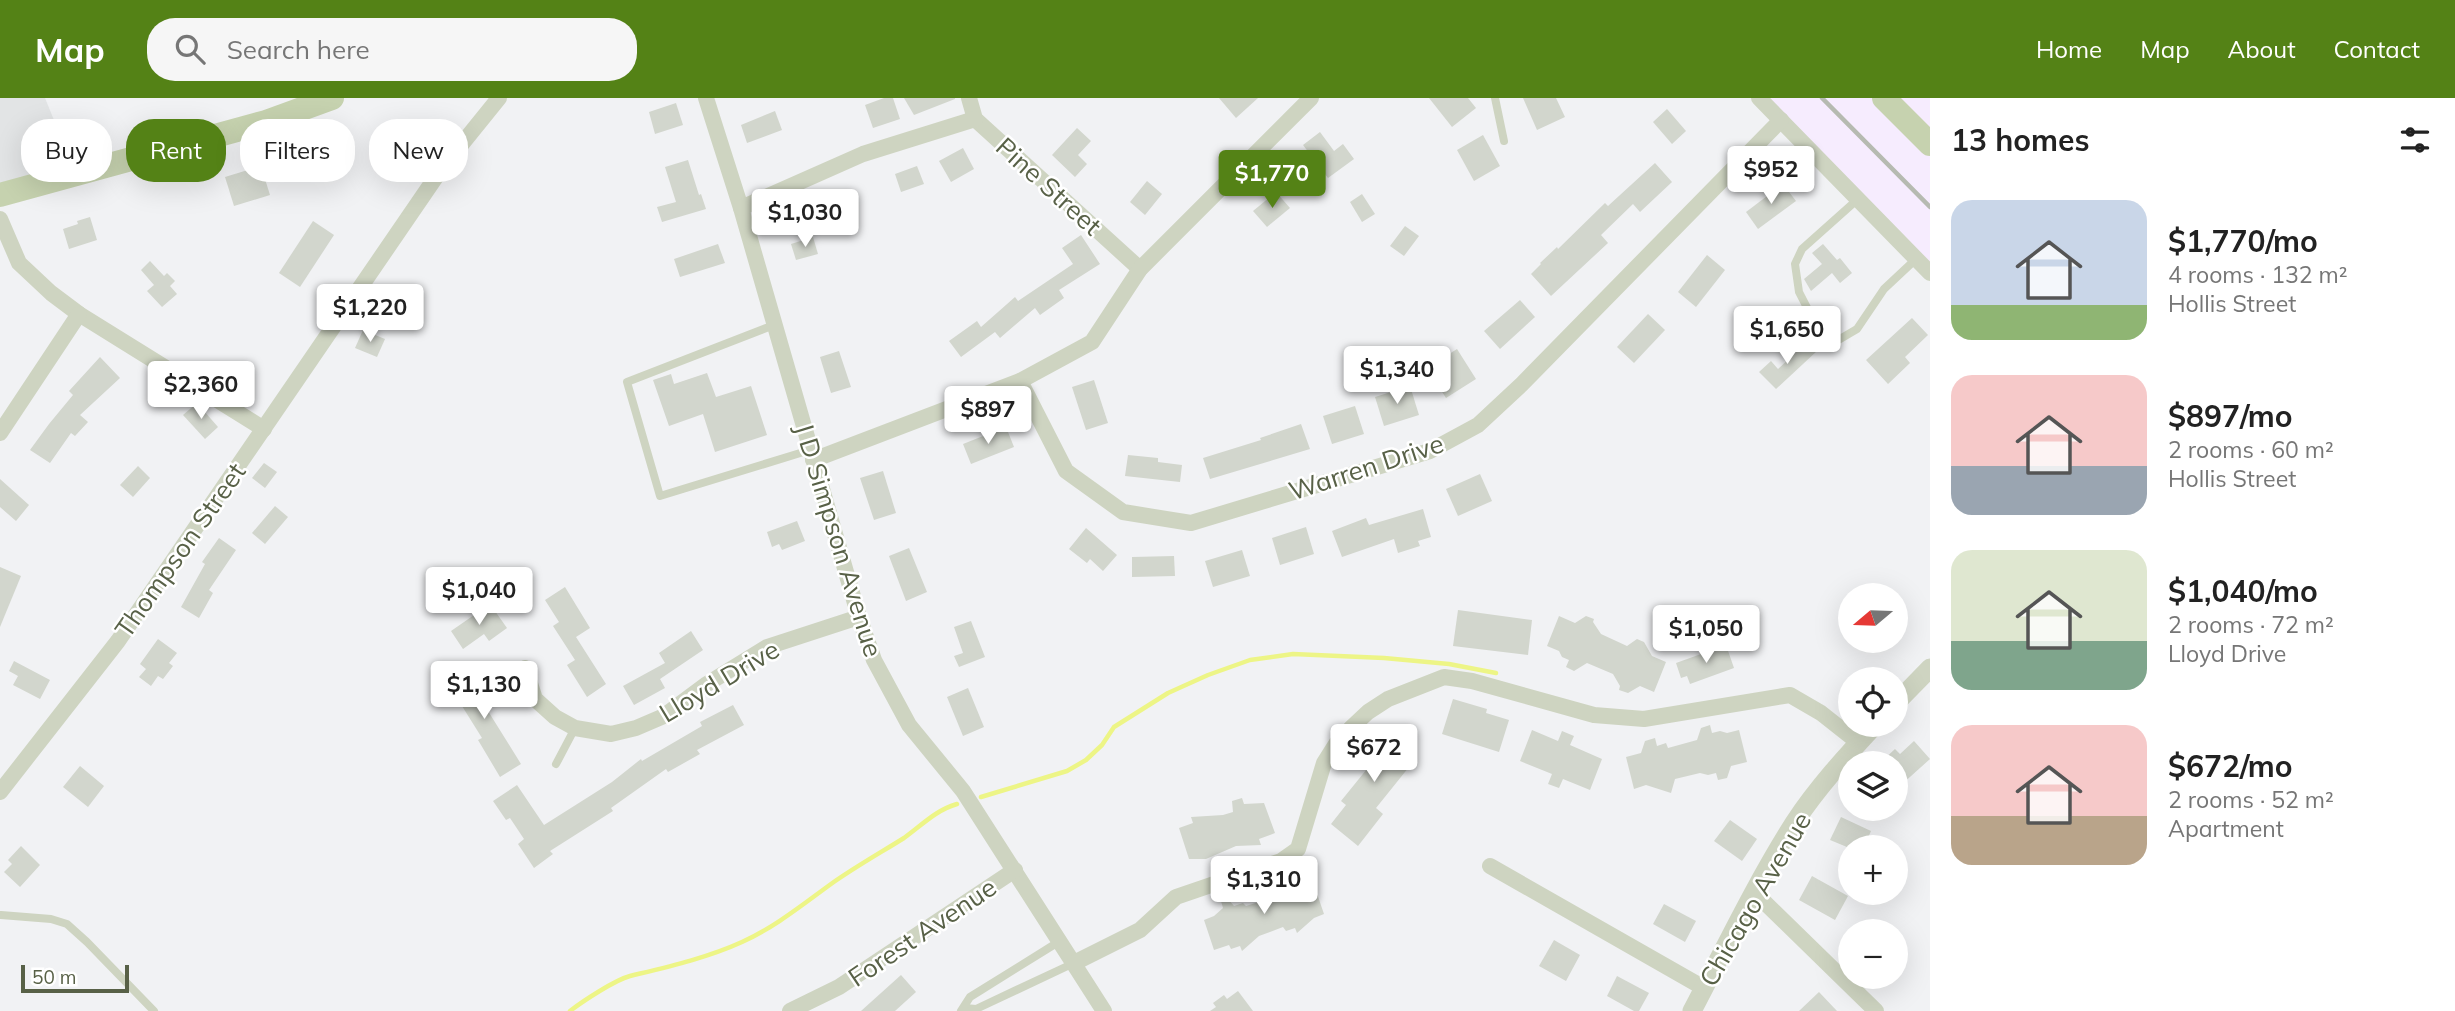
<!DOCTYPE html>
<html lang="en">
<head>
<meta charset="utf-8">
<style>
  body { margin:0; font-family:Mulish,sans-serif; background:#f6f6f6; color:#222; height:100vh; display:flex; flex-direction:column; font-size:26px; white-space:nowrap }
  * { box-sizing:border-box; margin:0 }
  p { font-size:23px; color:#767676 }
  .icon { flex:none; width:38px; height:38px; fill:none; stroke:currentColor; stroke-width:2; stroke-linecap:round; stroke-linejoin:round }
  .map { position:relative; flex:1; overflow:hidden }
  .drawer { display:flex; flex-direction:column; background:#fff; width:525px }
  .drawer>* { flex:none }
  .top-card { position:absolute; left:21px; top:21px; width:665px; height:63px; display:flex; gap:14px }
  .needle { width:46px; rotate:251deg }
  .buttons { position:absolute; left:1838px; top:485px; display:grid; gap:14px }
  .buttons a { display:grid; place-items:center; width:70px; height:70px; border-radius:50%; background:#fff; box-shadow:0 7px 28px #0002; font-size:35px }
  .scale { position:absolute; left:21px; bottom:18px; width:108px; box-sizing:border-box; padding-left:7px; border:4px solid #586147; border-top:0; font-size:19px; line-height:24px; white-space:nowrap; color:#586147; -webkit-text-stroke:5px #fff; paint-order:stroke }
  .price { position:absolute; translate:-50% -60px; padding:0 16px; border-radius:7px; background:#fff; color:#222; font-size:23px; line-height:46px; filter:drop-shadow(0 2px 4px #0008) }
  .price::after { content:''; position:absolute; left:50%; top:42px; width:21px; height:16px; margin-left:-10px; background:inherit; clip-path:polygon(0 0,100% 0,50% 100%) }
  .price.current { background:#548216; color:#fff }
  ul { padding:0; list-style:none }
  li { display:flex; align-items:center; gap:21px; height:175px; padding:0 21px }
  li span { display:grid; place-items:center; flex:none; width:196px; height:140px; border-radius:21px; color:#555 }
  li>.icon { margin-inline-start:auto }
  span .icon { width:84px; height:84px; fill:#fffc; stroke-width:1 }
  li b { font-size:30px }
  h2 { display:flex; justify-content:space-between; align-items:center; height:84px; padding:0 21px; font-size:30px }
  .tag { padding:0 24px; border-radius:28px; background:#fff; box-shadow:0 7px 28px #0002; font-size:24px; line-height:63px }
  .tag.current { background:#548216; color:#fff }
  header { display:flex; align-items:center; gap:42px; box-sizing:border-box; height:98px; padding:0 35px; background:#548216; color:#fff }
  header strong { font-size:33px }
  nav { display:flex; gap:38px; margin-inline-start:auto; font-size:24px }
  .search { width:490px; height:63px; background:#f6f6f6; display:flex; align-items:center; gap:18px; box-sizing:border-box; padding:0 24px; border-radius:28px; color:#767676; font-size:26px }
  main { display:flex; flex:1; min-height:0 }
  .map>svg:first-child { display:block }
  .commercial { fill:#f6ecfe }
  .education { fill:#e2e4e5 }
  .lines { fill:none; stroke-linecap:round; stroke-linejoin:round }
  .stream { stroke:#edf586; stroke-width:4.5 }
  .building { fill:#d2d6cd }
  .service { stroke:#ced4c1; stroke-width:8 }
  .minor { stroke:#ced4c1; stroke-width:16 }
  .tertiary { stroke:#ced4c1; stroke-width:19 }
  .primary { stroke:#c6d2af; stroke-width:24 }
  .rail { stroke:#b6bab1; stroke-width:4.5 }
  .labels { text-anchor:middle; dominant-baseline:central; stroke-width:5; stroke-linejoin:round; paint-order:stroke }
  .street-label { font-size:26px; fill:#586147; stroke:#fff }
</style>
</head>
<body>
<header>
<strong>Map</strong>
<div class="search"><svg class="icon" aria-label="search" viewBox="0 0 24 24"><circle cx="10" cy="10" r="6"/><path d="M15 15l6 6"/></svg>Search here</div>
<nav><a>Home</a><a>Map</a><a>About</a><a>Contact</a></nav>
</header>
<main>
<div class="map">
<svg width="1930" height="913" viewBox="0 0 1930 913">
  <rect width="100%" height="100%" fill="#f1f2f4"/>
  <path class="commercial" d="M1759 0H1930V175Z"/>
  <path class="education" d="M0 0H45L76 76 0 94Z"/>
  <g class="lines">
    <g class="stream">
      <path d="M981 699 1067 673 1086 662 1102 647 1114 629 1168 595 1208 577 1250 562 1293 556 1384 560 1449 566 1496 575"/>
      <path d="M570 913C583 903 615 882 630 878 667 869 707 860 742 844 775 829 802 807 831 786 855 769 880 755 904 740 922 727 936 712 957 706"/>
    </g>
  </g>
  <g class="building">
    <path d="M884 0H893L900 21 873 30 865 7Z"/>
    <path d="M904 0H955V1L914 17Z"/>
    <path d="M1219 0H1258L1236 20Z"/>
    <path d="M1429 0H1468L1476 10 1452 29Z"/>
    <path d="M1523 0H1556L1565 19 1537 32Z"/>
    <path d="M676 5 683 27 655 36 649 14Z"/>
    <path d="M1667 11 1686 33 1672 46 1653 24Z"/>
    <path d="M775 13 782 32 747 45 741 27Z"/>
    <path d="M1077 30 1091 43 1078 57 1087 66 1075 79 1052 57Z"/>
    <path d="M1320 34 1334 53 1343 46 1354 61 1328 80 1303 47Z"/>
    <path d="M1483 37 1500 68 1474 83 1457 52Z"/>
    <path d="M963 50 974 71 951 84 939 63Z"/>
    <path d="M688 62 699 97 701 96 706 111 662 124 657 109 676 104 665 69Z"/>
    <path d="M1655 65 1672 84 1640 114 1633 106 1601 137 1608 145 1551 198 1531 176 1541 166 1540 165 1557 149 1558 151 1605 105 1608 108Z"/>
    <path d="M261 68 270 97 234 108 225 79Z"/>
    <path d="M917 68 924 86 901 94 895 76Z"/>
    <path d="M1147 83 1162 96 1145 117 1130 104Z"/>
    <path d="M1783 86 1796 103 1758 131 1746 114Z"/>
    <path d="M1276 94 1290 110 1267 129 1253 113Z"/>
    <path d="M848 96 854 111 833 119 827 104Z"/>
    <path d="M1362 96 1375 116 1362 124 1350 104Z"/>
    <path d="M90 119 97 142 69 151 63 131 78 126 77 123Z"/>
    <path d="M313 123 334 137 300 189 279 175Z"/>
    <path d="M1405 128 1419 138 1404 158 1390 148Z"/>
    <path d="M1081 137 1100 166 1059 192 1064 200 1040 217 1035 210 1000 240 995 234 961 259 949 243 977 223 981 229 1015 199 1018 203 1073 166 1062 150Z"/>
    <path d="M813 139 818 156 796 162 791 146Z"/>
    <path d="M718 146 725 165 680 179 674 161Z"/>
    <path d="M1823 146 1837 162 1840 160 1852 175 1840 185 1832 175 1811 193 1804 181 1822 166 1812 155Z"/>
    <path d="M1707 157 1725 172 1696 209 1678 194Z"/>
    <path d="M150 163 164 178 167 175 175 183 170 188 177 196 162 209 147 193 154 187 141 172Z"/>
    <path d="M1520 202 1535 219 1500 251 1484 233Z"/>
    <path d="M1648 216 1665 232 1634 265 1617 249Z"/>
    <path d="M1912 220 1928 237 1905 259 1910 265 1888 286 1866 262Z"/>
    <path d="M363 232 385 241 377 259 355 250Z"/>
    <path d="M1807 244 1817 253 1776 291 1759 274 1771 263 1778 271Z"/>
    <path d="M1457 251 1476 281 1446 300 1430 275 1441 268 1438 263Z"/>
    <path d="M839 253 851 289 831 295 820 259Z"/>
    <path d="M100 259 120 280 80 317 88 324 75 338 71 335 50 365 30 352 49 326 73 297 69 293Z"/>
    <path d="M707 275 716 299 751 288 767 337 715 354 703 316 669 328 653 282 671 276 674 286Z"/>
    <path d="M1094 282 1108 325 1086 332 1072 289Z"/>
    <path d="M1410 288 1419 317 1384 328 1375 299Z"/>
    <path d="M197 305 218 329 205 341 183 317Z"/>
    <path d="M1355 308 1364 336 1332 346 1323 318Z"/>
    <path d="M1301 326 1310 351 1210 381 1203 360 1261 342 1260 340Z"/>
    <path d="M1006 329 1014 349 971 366 963 346Z"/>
    <path d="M1128 357 1158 360V364L1182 367 1180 384 1125 378Z"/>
    <path d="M264 365 277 374 265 390 252 380Z"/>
    <path d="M138 368 150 380 133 399 120 387Z"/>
    <path d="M883 373 896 415 874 422 860 380Z"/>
    <path d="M1480 376 1492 403 1458 418 1446 391Z"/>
    <path d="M0 381 29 407 16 423 0 409Z"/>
    <path d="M275 408 288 419 265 446 252 435Z"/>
    <path d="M1423 411 1431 439 1418 443 1420 448 1398 455 1394 441 1342 459 1332 433 1366 420 1369 427Z"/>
    <path d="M797 423 805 443 782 452 779 446 772 449 767 434Z"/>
    <path d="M1306 429 1314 456 1280 467 1272 440Z"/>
    <path d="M1086 430 1117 457 1103 473 1090 461 1087 465 1069 451Z"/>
    <path d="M219 440 236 452 209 492 213 495 199 520 181 509 205 466 202 464Z"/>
    <path d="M909 450 927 494 906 503 889 458Z"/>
    <path d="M1242 452 1250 478 1213 489 1205 463Z"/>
    <path d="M1174 458 1175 478 1132 479V459Z"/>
    <path d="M0 469 21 478 0 529Z"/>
    <path d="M565 489 590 530 576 539 606 586 587 599 567 567 575 562 553 528 559 524 545 502Z"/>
    <path d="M490 506 507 530 489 543 484 536 463 551 451 533Z"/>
    <path d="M1458 512 1532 522 1528 557 1453 548Z"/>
    <path d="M1559 518 1575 525 1586 518 1594 521 1593 524 1601 536 1627 548 1637 541 1644 544 1652 558 1666 564 1654 594 1640 588 1628 595 1619 592 1620 588 1613 576 1587 565 1574 573 1566 569 1569 562 1562 559 1559 553 1547 548Z"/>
    <path d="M971 523 985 559 959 569 954 558 963 555 954 529Z"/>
    <path d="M691 533 703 552 660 581 665 590 634 607 623 588 665 565 659 555Z"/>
    <path d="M158 541 177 555 169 565 173 568 163 581 158 578 151 588 139 579 146 571 140 566Z"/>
    <path d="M1726 547 1734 570 1690 586 1687 578 1681 580 1676 565Z"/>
    <path d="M14 563 50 582 40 601 13 587 18 578 9 573Z"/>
    <path d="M472 567 483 584 477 588 491 611 488 613 521 666 500 679 478 642 482 640 447 584Z"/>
    <path d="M968 590 984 629 963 638 947 599Z"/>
    <path d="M1453 601 1487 611 1486 615 1509 622 1499 654 1442 636Z"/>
    <path d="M733 607 744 627 697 652 700 656 668 674 666 671 611 710 613 713 550 753 553 756 534 770 518 746 524 741 510 720 506 722 493 703 517 687 544 727 612 684 641 661 642 663 702 628 700 624Z"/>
    <path d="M1390 626 1417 648 1404 664 1409 669 1376 710 1383 716 1358 748 1331 726 1346 707 1341 703 1371 666 1359 656 1366 646 1371 650Z"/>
    <path d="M1710 627 1712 635 1720 633 1727 635 1739 632 1747 664 1731 668 1727 680 1718 682 1716 675 1708 677 1700 675 1675 681 1671 695 1646 687 1634 691 1626 659 1641 655 1645 643 1655 640 1657 648 1666 645 1668 650 1697 642 1701 630Z"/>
    <path d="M1532 632 1558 643 1562 633 1574 638 1570 647 1602 661 1590 692 1563 681 1559 690 1548 686 1552 676 1520 663Z"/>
    <path d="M1914 643 1930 661 1901 687 1895 680V665H1880L1895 651 1900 656Z"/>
    <path d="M80 668 104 688 88 709 63 689Z"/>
    <path d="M1242 700 1244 706 1264 705 1275 735 1259 741 1261 747 1236 748 1206 761H1189L1179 730 1193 725 1191 719 1223 717 1233 714 1232 703Z"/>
    <path d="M1841 719 1871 733 1864 749H1847L1830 742Z"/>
    <path d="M1730 722 1757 741 1742 763 1714 743Z"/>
    <path d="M21 748 40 767 20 789 4 774 12 766 8 762Z"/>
    <path d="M1812 778 1848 798 1835 822 1799 802Z"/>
    <path d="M1286 783 1293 791 1313 784 1324 816 1314 820 1297 835 1295 830 1286 833 1283 829 1259 838 1242 853 1240 848 1231 851 1229 847 1214 852 1204 822 1214 818 1223 810 1219 796 1222 794 1234 808 1243 805 1246 808 1268 801 1278 792 1276 786Z"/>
    <path d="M1664 806 1696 823 1685 844 1653 826Z"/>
    <path d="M1554 842 1580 857 1566 883 1539 868Z"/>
    <path d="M901 877 916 894 895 913H861Z"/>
    <path d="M1617 878 1649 895 1639 913H1634L1607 898Z"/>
    <path d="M1238 893 1253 913H1210L1216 909 1213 905 1224 897 1227 901Z"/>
    <path d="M1819 894 1837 913H1799Z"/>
  </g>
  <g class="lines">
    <g class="service">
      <path d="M1495 0 1504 43"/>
      <path d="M1858 101 1802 151 1795 166 1799 194 1820 235 1840 241 1857 231 1884 191 1916 161"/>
      <path d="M774 227 627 284 660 398 810 352"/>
      <path d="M556 666 575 630"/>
      <path d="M1 817 51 821 67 826 87 844 154 913"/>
      <path d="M965 910 976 911 1074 865"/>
      <path d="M961 913 970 899 1060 843"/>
    </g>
    <g class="minor">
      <path d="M706 0 741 110 859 519 874 562 909 627 963 693 1104 913"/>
      <path d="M969 0 975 21 1140 171"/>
      <path d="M1759 0 1930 175"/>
      <path d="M741 110 863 56 975 21"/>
      <path d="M0 121 19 165 51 195 79 216 264 331"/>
      <path d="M1020 283 1066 373 1123 414 1191 425 1430 353 1478 327 1522 286 1781 22"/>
      <path d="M0 335 79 216"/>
      <path d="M813 362 1020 283 1092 244 1140 171 1311 0"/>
      <path d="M525 570 535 601 555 619 575 630 611 636 636 630 664 618 707 586 767 549 859 519"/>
      <path d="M0 694 118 543 440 73 499 0"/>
      <path d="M1490 768 1704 890"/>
      <path d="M1754 794 1876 913"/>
      <path d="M1074 865 1140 832 1176 799 1281 763 1298 751 1324 665 1336 646 1352 629 1368 614 1388 601 1444 579 1472 583 1594 617 1644 621 1790 597 1821 615 1859 645"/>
      <path d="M790 913 839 889 1015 772"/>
    </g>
    <g class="tertiary">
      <path d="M1895 606 1930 570"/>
      <path d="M1692 913C1725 850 1756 785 1794 725 1817 690 1847 657 1876 626"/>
    </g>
    <g class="primary">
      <path d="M1884 0 1930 46"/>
      <path d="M0 97 266 24 332 0"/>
    </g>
    <path class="rail" d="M1822 0 1930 109"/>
  </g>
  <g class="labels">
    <g class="street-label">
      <text transform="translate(1049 88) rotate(42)">Pine Street</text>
      <text transform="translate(1366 369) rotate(-18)">Warren Drive</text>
      <text transform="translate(839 442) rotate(73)">J D Simpson Avenue</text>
      <text transform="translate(180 452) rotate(-55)">Thompson Street</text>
      <text transform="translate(719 583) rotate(-31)">Lloyd Drive</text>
      <text transform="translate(1755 801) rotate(-60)">Chicago Avenue</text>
      <text transform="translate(922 834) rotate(-34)">Forest Avenue</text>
    </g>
  </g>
</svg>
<div class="buttons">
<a><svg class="needle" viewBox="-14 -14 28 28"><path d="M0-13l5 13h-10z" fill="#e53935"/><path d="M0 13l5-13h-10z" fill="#767676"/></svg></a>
<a><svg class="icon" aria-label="locate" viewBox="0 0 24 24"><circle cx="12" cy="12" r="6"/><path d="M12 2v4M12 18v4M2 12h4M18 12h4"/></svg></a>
<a><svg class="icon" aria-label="layers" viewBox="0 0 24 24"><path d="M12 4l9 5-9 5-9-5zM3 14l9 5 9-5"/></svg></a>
<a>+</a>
<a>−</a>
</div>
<div class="scale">50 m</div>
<b class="price" style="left:1771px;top:108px">$952</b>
<b class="price current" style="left:1272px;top:112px">$1,770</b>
<b class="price" style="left:805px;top:151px">$1,030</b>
<b class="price" style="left:370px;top:246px">$1,220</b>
<b class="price" style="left:1787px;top:268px">$1,650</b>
<b class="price" style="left:1397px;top:308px">$1,340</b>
<b class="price" style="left:201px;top:323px">$2,360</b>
<b class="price" style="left:988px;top:348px">$897</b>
<b class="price" style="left:479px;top:529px">$1,040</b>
<b class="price" style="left:1706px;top:567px">$1,050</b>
<b class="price" style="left:484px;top:623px">$1,130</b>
<b class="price" style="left:1374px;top:686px">$672</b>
<b class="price" style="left:1264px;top:818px">$1,310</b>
<div class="top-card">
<a class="tag">Buy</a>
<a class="tag current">Rent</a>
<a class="tag">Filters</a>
<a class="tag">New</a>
</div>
</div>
<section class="drawer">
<h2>13 homes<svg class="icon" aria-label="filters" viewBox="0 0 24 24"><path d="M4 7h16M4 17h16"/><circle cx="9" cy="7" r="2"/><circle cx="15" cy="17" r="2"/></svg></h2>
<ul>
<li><span style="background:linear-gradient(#c9d6e8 75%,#8fb573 0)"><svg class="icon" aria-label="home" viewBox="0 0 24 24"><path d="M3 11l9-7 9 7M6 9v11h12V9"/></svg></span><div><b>$1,770/mo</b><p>4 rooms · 132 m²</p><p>Hollis Street</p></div></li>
<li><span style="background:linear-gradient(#f6c9c9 65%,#9aa5b1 0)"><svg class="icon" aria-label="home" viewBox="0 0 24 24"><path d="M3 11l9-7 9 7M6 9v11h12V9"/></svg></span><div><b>$897/mo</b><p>2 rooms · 60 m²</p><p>Hollis Street</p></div></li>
<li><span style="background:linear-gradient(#dfe7d0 65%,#7fa58c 0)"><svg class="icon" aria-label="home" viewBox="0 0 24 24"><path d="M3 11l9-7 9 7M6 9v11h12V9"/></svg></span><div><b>$1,040/mo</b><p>2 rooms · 72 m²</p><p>Lloyd Drive</p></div></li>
<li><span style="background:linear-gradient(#f6c9c9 65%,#b9a48a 0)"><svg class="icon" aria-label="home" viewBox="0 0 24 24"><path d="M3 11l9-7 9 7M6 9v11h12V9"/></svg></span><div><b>$672/mo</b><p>2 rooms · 52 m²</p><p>Apartment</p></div></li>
</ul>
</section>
</main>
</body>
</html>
